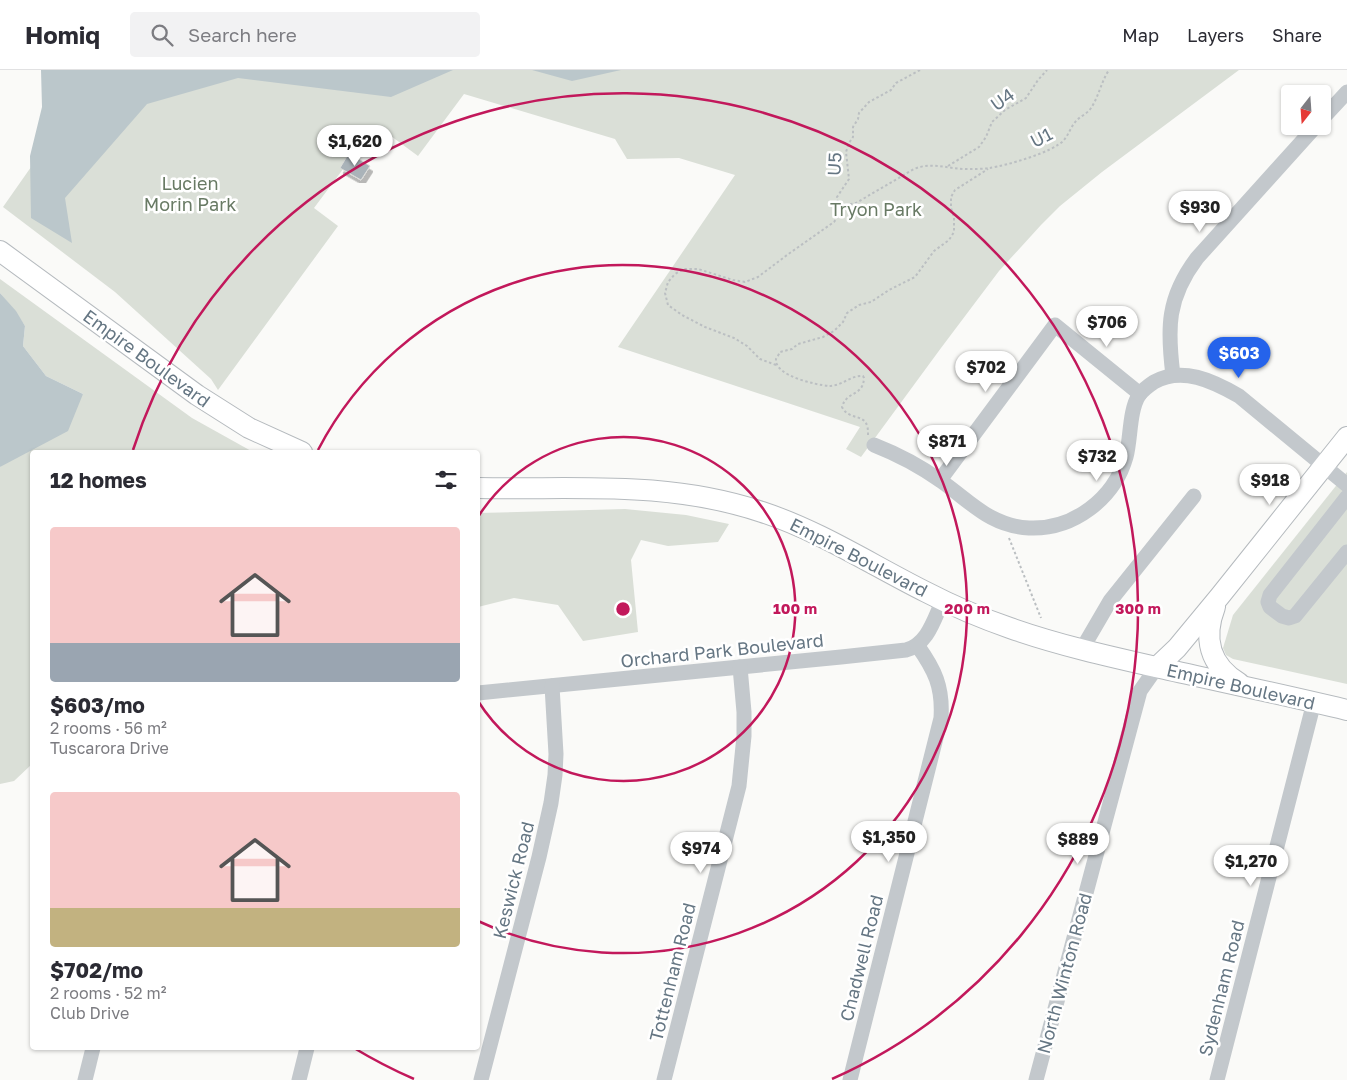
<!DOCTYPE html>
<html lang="en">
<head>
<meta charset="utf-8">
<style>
  body { margin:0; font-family:"Golos Text",sans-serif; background:#f2f2f3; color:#2b2b33; height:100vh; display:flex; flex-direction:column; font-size:19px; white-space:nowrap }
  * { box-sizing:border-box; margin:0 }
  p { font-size:16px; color:#7c7c81 }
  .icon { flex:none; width:28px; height:28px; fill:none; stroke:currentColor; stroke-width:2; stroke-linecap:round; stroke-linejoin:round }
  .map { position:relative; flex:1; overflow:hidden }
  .details { position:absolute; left:30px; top:380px; width:450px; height:600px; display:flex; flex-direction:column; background:#fff; border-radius:5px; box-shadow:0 1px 4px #0004 }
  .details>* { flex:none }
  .needle { width:32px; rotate:197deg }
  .tools { position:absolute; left:1281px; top:15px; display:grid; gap:10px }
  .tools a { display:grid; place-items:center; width:50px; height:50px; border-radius:5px; background:#fff; box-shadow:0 1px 4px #0004; font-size:25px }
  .price { position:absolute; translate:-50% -42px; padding:0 11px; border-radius:18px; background:#fff; color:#222; font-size:16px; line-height:32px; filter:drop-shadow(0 1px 2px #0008) }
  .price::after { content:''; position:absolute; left:50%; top:30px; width:15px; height:11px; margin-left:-8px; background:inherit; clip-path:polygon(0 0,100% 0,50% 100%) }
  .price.active { background:#2563eb; color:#fff }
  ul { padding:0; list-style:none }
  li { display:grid; align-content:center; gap:10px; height:265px; padding:0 20px }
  li span { display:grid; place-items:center; height:155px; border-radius:5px; color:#555 }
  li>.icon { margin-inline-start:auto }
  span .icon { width:90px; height:90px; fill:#fffc; stroke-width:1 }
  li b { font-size:21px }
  h2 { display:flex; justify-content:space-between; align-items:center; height:60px; padding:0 20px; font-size:21px }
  header { display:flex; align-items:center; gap:30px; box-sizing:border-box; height:70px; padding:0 25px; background:#fff; border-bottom:1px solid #e1e1e2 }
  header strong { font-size:24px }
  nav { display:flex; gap:28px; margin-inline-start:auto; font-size:18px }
  .search { width:350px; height:45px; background:#f2f2f3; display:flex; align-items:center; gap:12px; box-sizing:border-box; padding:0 18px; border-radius:5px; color:#7c7c81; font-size:19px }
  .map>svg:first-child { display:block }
  .green { fill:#dadfd7 }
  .water { fill:#bbc7cb }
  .building { fill:#aab3b9; stroke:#dcdcda; filter:url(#shadow) }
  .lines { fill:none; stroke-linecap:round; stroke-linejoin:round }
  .major-casing { stroke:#b5babe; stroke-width:22 }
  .path { stroke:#bbbfc2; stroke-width:2; stroke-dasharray:2.5 2.5; stroke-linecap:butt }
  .minor { stroke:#c3c8cc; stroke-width:15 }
  .major { stroke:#fff; stroke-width:20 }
  .ring { fill:none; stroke:#c2185b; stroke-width:2.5 }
  .labels { text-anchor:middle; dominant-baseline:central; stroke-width:5; stroke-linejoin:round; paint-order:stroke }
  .street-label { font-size:18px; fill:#657683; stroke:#fff }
  .park-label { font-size:18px; fill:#687a64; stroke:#fff }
  .centre { fill:#c2185b; stroke:#fff; stroke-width:2.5 }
  .ring-label { font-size:15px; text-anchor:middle; font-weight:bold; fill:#c2185b; stroke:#fff; stroke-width:5; stroke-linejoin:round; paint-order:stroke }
</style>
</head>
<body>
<header>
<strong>Homiq</strong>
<div class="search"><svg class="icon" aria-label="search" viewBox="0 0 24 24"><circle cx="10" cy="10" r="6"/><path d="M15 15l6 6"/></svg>Search here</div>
<nav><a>Map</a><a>Layers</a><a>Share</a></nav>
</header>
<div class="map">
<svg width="1347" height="1010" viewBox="0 0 1347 1010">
  <defs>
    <filter id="shadow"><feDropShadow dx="3" dy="5.5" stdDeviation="0" flood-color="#0004"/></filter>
  </defs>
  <rect width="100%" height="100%" fill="#fafaf8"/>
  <g class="green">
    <path d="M99 0H1239L1102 102 1060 136 1041 155 999 201 941 278 861 387 846 379 860 357 618 277 735 105 679 88 627 89 615 69 464 24 418 86 376 55 314 138 338 156 218 320 211 309 115 222 3 137Z"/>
    <path d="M0 209 192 348 253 382H32V694L14 711 0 714V397L83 324 46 306 23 276 25 256 15 241 0 223Z"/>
    <path d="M1347 402V614L1233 589 1226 585 1223 578 1233 545Z"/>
    <path d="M625 439 686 445 729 454 718 472 668 476 641 470 631 490 638 562 583 571 558 535 514 528 478 537V443Z"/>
  </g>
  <g class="water">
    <path d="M41 0H453L391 27 238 8 147 34 65 128 72 173 31 148 30 86 42 37Z"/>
    <path d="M532 0H621L572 11Z"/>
    <path d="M0 223 16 241 25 256 23 276 46 306 83 324 68 361 0 397Z"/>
  </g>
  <path class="building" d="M349 83 370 96 361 110 340 98Z"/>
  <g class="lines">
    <g class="major-casing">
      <g id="major">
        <path d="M0 181 197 325 249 358 302 382"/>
        <path d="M478 418C576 420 666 410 762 442 820 461 872 495 926 522 953 536 981 548 1010 558 1061 576 1116 588 1169 600 1228 613 1288 626 1347 640"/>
        <path d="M1215 537C1203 568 1209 595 1239 613"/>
        <path d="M1157 597 1177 578 1220 526 1347 367"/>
      </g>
    </g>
    <g class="path">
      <path d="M920 0 896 13 891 20 869 32 859 43 858 49 853 57V67L849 73 846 82 849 109 837 127V130L840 134 846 135 856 133 914 99C933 91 950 100 970 99 976 99 983 99 989 98 1005 96 1054 82 1064 70 1069 64 1071 56 1077 50 1081 46 1087 44 1091 38 1099 26 1101 12 1109 0"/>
      <path d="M948 96 979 77 986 67 992 52 1005 40 1026 28 1038 10 1047 0"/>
      <path d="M776 295 760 289 747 276 734 268 705 257 682 245 668 235 665 223 668 212 675 204 684 199H698L733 210 745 212 758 207 787 185 834 152 846 135"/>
      <path d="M868 365C869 340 850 353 842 337 847 320 863 327 864 308L863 306C851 305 842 316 829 316 817 315 774 306 776 289 777 287 780 283 780 282L792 279 798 274 823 267 834 261 843 252 847 243 859 235 871 232 889 220 915 207 934 181 949 170 954 162V147L951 138V127L955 120 988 99"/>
      <path d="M1009 468 1041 548"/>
    </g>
    <g class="minor">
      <path d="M1322 49 1347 22"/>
      <path d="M1173 305C1167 258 1167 228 1197 188L1316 56"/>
      <path d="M874 375C897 384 920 396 941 411 971 432 990 456 1029 458 1073 460 1114 429 1126 387 1131 368 1129 341 1139 325 1143 320 1148 316 1154 312 1182 296 1213 311 1239 326L1347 415"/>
      <path d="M940 410 1055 255 1140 324"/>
      <path d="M1347 427 1270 525 1268 532 1270 537 1282 546 1289 548 1295 546 1347 482"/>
      <path d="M1082 579 1110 531 1194 426"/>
      <path d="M478 623 841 587 906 580C928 574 934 549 943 530"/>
      <path d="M85 1010 93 978"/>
      <path d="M299 1010 307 978"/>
      <path d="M481 1010 539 787 551 733 555 705 556 684 552 616"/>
      <path d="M664 1010 739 716 744 666V642L740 597"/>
      <path d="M850 1010 941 648C943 617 935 600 917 575"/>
      <path d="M1036 1010 1140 621 1157 597"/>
      <path d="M1217 1010 1314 632"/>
    </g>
    <use href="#major" class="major"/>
  </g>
  <g class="ring">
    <path d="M478 447A172 172 0 1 1 478 631"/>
    <path d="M318 380A344 344 0 1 1 478 851"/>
    <path d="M414 1009A515 515 0 0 1 354 978M133 380A515 515 0 1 1 832 1009"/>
  </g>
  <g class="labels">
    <g class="street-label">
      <text transform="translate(1002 29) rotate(-35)">U4</text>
      <text transform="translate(1041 67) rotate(-27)">U1</text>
      <text transform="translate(834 94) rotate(-87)">U5</text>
      <text transform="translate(147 288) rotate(36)">Empire Boulevard</text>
      <text transform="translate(859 487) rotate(27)">Empire Boulevard</text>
      <text transform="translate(722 580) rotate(-6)">Orchard Park Boulevard</text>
      <text transform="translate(1241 616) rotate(13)">Empire Boulevard</text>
      <text transform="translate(513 810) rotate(-76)">Keswick Road</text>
      <text transform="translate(861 888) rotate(-76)">Chadwell Road</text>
      <text transform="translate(672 902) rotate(-76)">Tottenham Road</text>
      <text transform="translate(1064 903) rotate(-75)">North Winton Road</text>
      <text transform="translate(1221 918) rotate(-76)">Sydenham Road</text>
    </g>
    <g class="park-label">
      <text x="190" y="113">Lucien<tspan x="190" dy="21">Morin Park</tspan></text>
      <text x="876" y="139">Tryon Park</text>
    </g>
  </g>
  <circle cx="623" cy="539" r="8" class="centre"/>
  <g class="ring-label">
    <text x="795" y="544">100 m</text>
    <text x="967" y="544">200 m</text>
    <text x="1138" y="544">300 m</text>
  </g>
</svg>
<div class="tools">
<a><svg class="needle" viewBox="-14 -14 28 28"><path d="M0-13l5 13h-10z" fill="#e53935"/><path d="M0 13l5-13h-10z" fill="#7c7c81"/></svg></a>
</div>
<b class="price" style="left:355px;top:97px">$1,620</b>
<b class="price" style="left:1200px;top:163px">$930</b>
<b class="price" style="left:1107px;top:278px">$706</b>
<b class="price active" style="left:1239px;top:309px">$603</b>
<b class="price" style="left:986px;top:323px">$702</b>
<b class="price" style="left:947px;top:397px">$871</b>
<b class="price" style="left:1097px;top:412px">$732</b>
<b class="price" style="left:1270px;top:436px">$918</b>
<b class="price" style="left:889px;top:793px">$1,350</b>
<b class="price" style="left:1078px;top:795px">$889</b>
<b class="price" style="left:701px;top:804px">$974</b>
<b class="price" style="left:1251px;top:817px">$1,270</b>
<section class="details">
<h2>12 homes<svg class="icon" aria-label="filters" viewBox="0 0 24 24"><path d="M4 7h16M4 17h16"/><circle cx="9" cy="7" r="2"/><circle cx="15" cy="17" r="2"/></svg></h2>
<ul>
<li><span style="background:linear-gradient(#f6c9c9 75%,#9aa5b1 0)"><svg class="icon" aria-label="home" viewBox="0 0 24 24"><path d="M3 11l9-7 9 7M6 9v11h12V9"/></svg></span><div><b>$603/mo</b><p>2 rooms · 56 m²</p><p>Tuscarora Drive</p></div></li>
<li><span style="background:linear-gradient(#f6c9c9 75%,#c2b280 0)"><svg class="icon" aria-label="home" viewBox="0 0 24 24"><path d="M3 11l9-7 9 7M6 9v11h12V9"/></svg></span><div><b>$702/mo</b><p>2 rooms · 52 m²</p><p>Club Drive</p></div></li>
</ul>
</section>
</div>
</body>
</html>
